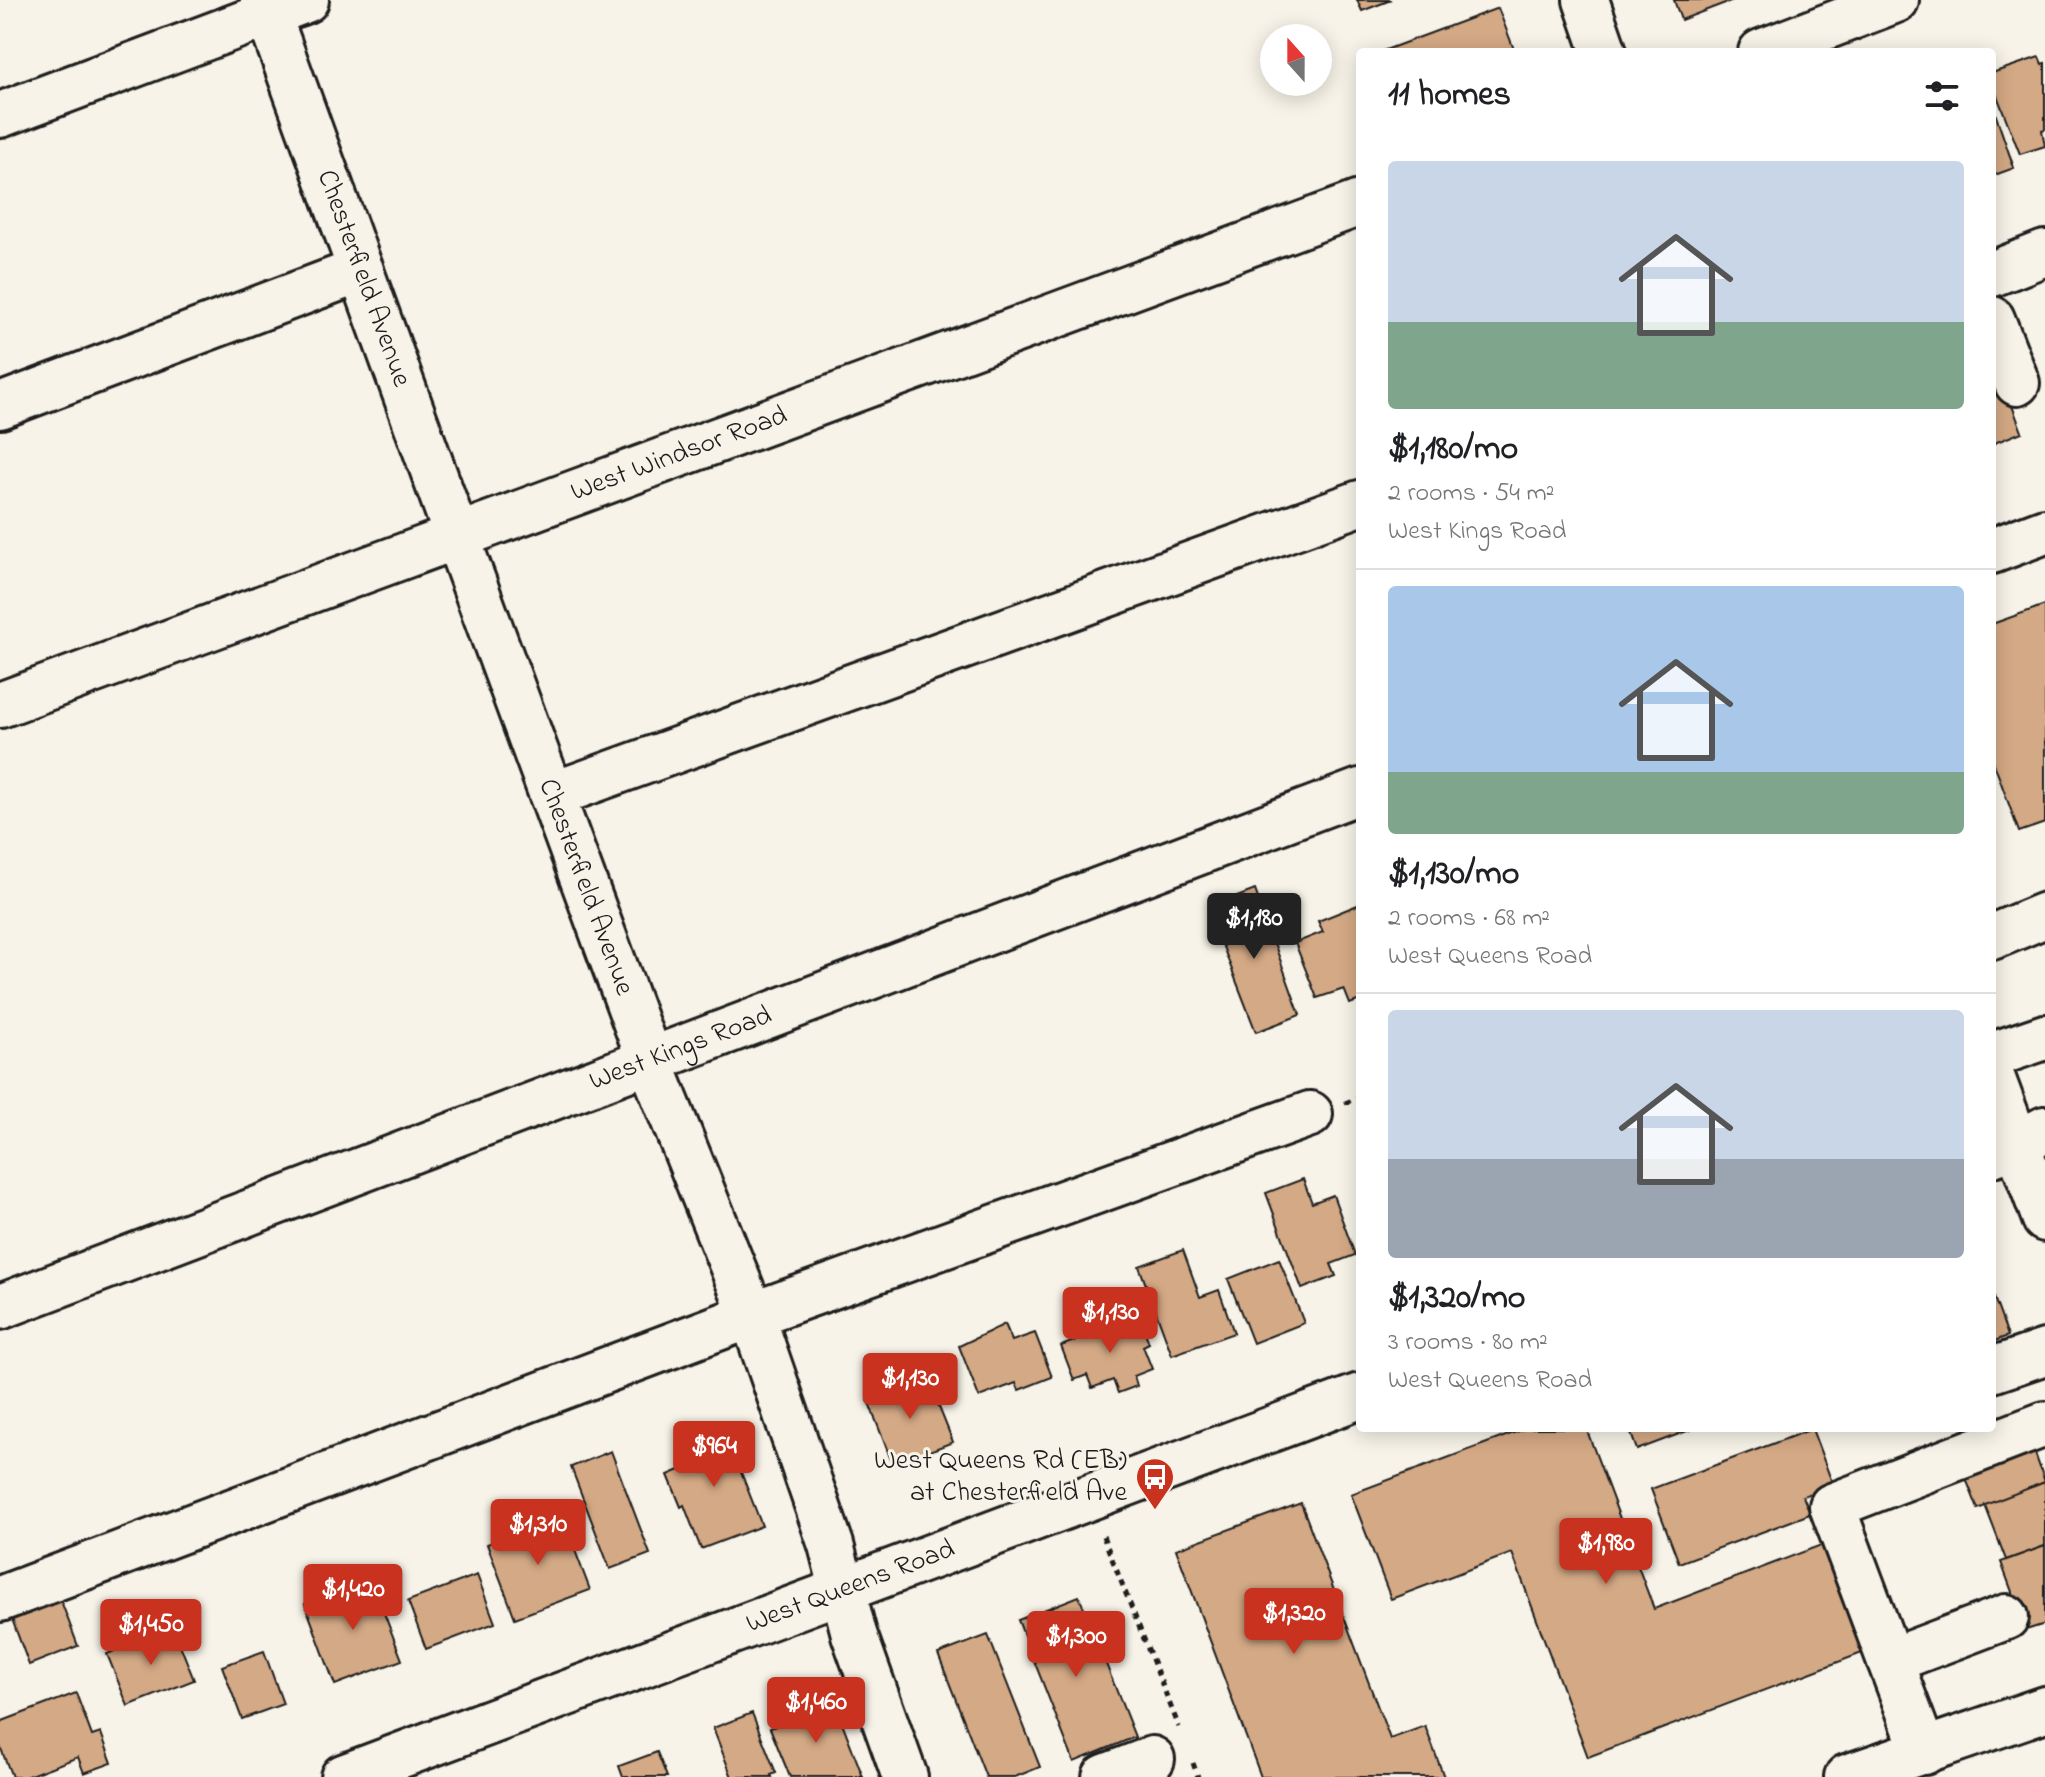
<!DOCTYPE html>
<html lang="en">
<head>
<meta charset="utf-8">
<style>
  body { margin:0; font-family:"Indie Flower",sans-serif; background:#f2f2f2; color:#202124; height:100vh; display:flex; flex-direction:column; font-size:30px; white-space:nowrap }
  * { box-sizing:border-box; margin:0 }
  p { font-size:26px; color:#757577 }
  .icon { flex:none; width:44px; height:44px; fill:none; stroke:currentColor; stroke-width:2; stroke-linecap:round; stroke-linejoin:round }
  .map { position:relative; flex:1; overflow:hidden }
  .drawer { position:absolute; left:1356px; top:48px; width:640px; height:1384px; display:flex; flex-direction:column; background:#fff; border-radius:8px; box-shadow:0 4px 20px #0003 }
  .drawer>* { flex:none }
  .needle { width:52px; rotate:339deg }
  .fabs { position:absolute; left:1260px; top:24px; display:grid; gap:16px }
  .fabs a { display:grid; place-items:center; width:72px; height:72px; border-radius:50%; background:#fff; box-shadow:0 4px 20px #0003; font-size:40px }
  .price { position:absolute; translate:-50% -68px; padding:0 18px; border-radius:8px; background:#c8321e; color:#fff; font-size:26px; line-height:52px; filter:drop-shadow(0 2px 4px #0008) }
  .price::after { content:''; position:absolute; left:50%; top:48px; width:24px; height:18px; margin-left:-12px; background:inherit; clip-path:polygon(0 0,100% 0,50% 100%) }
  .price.active { background:#222; color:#fff }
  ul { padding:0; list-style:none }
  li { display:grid; align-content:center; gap:16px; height:424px; padding:0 32px }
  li+li { border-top:2px solid #e0e0e0 }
  li span { display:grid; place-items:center; height:248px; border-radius:8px; color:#555 }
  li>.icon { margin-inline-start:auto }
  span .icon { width:144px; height:144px; fill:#fffc; stroke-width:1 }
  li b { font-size:34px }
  h2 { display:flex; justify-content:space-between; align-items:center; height:96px; padding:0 32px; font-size:34px }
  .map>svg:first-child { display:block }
  .building { fill:#d4a985; stroke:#1c1c1c; stroke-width:2 }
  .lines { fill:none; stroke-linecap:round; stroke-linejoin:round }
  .minor-casing { stroke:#1c1c1c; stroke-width:50 }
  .major-casing { stroke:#1c1c1c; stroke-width:50 }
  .path { stroke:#1c1c1c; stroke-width:5; stroke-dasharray:6 6; stroke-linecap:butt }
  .minor { stroke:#f7f3e8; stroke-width:44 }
  .major { stroke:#f7f3e8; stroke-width:44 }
  .labels { text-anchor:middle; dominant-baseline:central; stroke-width:6; stroke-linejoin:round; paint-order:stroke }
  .street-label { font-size:28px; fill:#1c1c1c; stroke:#f7f3e8 }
  .poi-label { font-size:28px; fill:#1c1c1c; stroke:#f7f3e8; text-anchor:end }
</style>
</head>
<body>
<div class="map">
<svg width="2045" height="1777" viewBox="0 0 2045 1777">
  <rect width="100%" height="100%" fill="#f7f3e8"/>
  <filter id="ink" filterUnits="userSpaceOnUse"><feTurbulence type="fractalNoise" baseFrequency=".0125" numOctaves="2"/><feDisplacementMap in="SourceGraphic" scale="16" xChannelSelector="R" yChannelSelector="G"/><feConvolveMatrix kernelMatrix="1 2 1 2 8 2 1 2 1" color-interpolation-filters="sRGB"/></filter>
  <g filter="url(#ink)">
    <g class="building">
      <path d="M1357 0H1391L1362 11Z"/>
      <path d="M1674 0H1733L1681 20Z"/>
      <path d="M1498 8 1515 52H1380Z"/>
      <path d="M2039 57 2042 64 2045 63V129L2042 130 2045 146 2020 154 1992 83V73Z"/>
      <path d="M1992 104 2014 168 1992 176Z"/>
      <path d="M1992 353 2022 432 1992 444Z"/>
      <path d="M2045 605V823L2019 832 1992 758V624Z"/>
      <path d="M1255 890 1300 1015 1256 1032 1208 908Z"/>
      <path d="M1360 904V1000L1350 1004 1344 989 1317 998 1295 943 1323 932 1318 921Z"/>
      <path d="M1303 1179 1312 1203 1333 1195 1355 1255 1331 1264 1336 1276 1302 1289 1266 1193Z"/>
      <path d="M1183 1250 1200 1297 1219 1290 1234 1333 1172 1355 1139 1266Z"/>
      <path d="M1279 1259 1304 1323 1253 1343 1228 1279Z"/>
      <path d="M1992 1292 2008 1336 1992 1342Z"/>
      <path d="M1139 1316 1149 1343 1143 1346 1152 1369 1134 1376 1137 1386 1118 1393 1113 1380 1092 1388 1087 1375 1074 1380 1061 1346Z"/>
      <path d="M1005 1324 1012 1341 1035 1333 1052 1377 1019 1390 1016 1383 979 1397 959 1346Z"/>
      <path d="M927 1377 953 1442 893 1465 868 1400Z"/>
      <path d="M722 1424 762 1526 701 1549 684 1505 681 1507 668 1475 687 1467 677 1442Z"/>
      <path d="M1527 1428H1586L1654 1609 1829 1542 1870 1650 1588 1757 1512 1553 1391 1599 1351 1494Z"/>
      <path d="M1629 1428H1695L1637 1450Z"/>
      <path d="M1812 1429 1833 1485 1803 1496 1810 1514 1679 1563 1651 1489Z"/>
      <path d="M2030 1439 2045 1482 1978 1509 1961 1466Z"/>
      <path d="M611 1451 650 1554 610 1569 571 1467Z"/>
      <path d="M2045 1482V1546L2006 1560 1985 1505Z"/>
      <path d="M1301 1503 1390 1739 1425 1726 1444 1777H1261L1176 1549Z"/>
      <path d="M562 1516 590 1590 515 1618 487 1544Z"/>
      <path d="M2045 1546V1624L2026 1630 2001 1562Z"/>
      <path d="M477 1575 495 1623 426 1649 408 1601Z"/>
      <path d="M371 1579 402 1660 335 1685 305 1604Z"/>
      <path d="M1079 1596 1135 1737 1074 1762 1018 1620Z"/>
      <path d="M61 1601 78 1646 29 1665 12 1619Z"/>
      <path d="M173 1627 194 1680 128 1706 107 1654Z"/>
      <path d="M988 1635 1040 1767 1015 1777H986L938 1654Z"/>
      <path d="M264 1651 283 1704 242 1719 222 1666Z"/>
      <path d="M76 1693 92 1736 101 1733 112 1763 84 1773 78 1757 25 1777H12L0 1746V1722Z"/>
      <path d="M835 1704 863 1777H790L770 1728 792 1720 789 1712 804 1706 807 1714Z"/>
      <path d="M752 1713 776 1773 771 1775 772 1777H732L713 1728Z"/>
      <path d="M657 1752 667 1777H623L619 1766Z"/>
    </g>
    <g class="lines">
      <g class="minor-casing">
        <g id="minor">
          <path id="s1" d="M263 0 469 570 649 1059 752 1315 831 1545 854 1634 905 1777"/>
          <path d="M1586 0 1604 52"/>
          <path d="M1761 52 1896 0"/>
          <path d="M0 115 306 0"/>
          <path d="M1992 274 2045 253"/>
          <path d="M1992 319 2017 383"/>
          <path d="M0 406 361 270"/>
          <path d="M1992 551 2045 531"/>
          <path id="s2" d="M0 705 1360 203"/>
          <path d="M552 795 1360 503"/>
          <path d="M1992 937 2045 915"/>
          <path d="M1992 1055 2045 1037"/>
          <path d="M1992 1077 2017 1144 2045 1129"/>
          <path id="s3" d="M0 1307 1360 791"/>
          <path d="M1992 1370 2045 1352"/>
          <path d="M0 1599 752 1315 1310 1114"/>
          <path d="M1890 1661 2006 1617"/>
          <path d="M1924 1752 1832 1506 2045 1424"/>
          <path d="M1105 1777 1152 1759"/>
          <path d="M1847 1777 2045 1709"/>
        </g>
      </g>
      <g class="major-casing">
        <g id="major">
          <path d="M1992 1154 2017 1144 2045 1219"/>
          <path id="s4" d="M343 1777 1360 1396"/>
        </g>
      </g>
      <g class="path">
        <path d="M1345 1103 1360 1097"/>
        <path d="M1103 1536 1179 1727"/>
        <path d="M1193 1763 1198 1777"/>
      </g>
      <use href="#minor" class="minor"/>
      <use href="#major" class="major"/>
    </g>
  </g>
  <defs>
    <g id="bus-pin" transform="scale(2)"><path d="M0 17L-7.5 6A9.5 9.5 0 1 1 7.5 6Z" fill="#c8321e" stroke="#f7f3e8"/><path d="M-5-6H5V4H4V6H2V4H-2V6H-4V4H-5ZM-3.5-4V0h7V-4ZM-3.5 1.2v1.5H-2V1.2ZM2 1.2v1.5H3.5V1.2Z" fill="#fff"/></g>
  </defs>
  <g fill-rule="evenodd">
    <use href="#bus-pin" x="1155" y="1477"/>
  </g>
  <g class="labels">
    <g class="street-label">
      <text stroke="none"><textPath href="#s1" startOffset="296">Chesterfield Avenue</textPath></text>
      <text stroke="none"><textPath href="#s2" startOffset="724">West Windsor Road</textPath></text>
      <text stroke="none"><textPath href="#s1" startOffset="944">Chesterfield Avenue</textPath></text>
      <text stroke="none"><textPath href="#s3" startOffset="728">West Kings Road</textPath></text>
      <text stroke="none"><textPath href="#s4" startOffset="542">West Queens Road</textPath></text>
    </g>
    <g class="poi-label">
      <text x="1127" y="1461">West Queens Rd (EB)<tspan x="1127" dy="32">at Chesterfield Ave</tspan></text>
    </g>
  </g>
</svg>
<div class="fabs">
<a><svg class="needle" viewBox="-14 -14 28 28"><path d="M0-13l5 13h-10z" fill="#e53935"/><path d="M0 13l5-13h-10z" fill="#757577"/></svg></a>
</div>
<b class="price active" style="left:1254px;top:961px">$1,180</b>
<b class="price" style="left:1110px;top:1355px">$1,130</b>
<b class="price" style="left:910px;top:1421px">$1,130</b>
<b class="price" style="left:714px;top:1489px">$964</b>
<b class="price" style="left:538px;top:1567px">$1,310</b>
<b class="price" style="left:1606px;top:1586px">$1,980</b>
<b class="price" style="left:353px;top:1632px">$1,420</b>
<b class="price" style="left:1294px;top:1656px">$1,320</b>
<b class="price" style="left:151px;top:1667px">$1,450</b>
<b class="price" style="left:1076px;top:1679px">$1,300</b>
<b class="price" style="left:816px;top:1745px">$1,460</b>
<section class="drawer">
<h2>11 homes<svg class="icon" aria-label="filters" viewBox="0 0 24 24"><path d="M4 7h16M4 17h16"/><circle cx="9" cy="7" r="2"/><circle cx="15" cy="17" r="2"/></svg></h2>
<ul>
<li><span style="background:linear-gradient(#c9d6e8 65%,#7fa58c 0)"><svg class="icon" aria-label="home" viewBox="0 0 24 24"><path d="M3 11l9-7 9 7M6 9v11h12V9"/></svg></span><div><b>$1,180/mo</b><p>2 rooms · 54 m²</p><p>West Kings Road</p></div></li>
<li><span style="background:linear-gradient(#a9c7e8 75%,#7fa58c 0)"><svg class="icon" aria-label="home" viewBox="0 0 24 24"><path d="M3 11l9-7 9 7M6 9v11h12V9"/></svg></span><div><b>$1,130/mo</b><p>2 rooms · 68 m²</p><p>West Queens Road</p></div></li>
<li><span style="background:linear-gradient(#c9d6e8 60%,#9aa5b1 0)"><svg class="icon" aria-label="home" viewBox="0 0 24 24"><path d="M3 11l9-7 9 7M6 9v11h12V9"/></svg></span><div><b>$1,320/mo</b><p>3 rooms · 80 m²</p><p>West Queens Road</p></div></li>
</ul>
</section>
</div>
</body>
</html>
